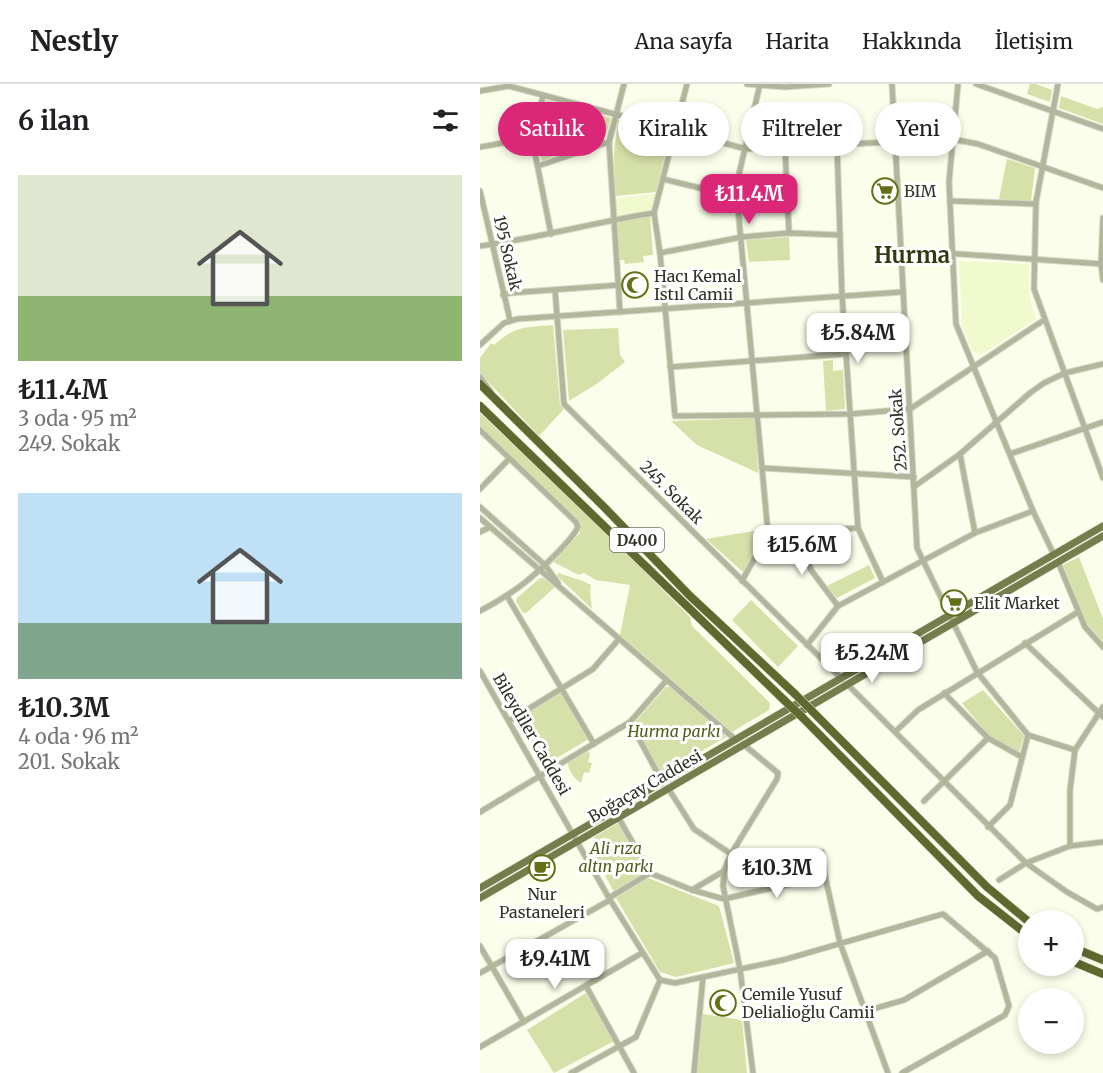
<!DOCTYPE html>
<html lang="tr">
<head>
<meta charset="utf-8">
<style>
  body { margin:0; font-family:Merriweather,serif; background:#f6f6f6; color:#202124; height:100vh; display:flex; flex-direction:column; font-size:22px; white-space:nowrap }
  * { box-sizing:border-box; margin:0 }
  p { font-size:20px; color:#757577 }
  .icon { flex:none; width:33px; height:33px; fill:none; stroke:currentColor; stroke-width:2; stroke-linecap:round; stroke-linejoin:round }
  .map { position:relative; flex:1; overflow:hidden }
  .details { display:flex; flex-direction:column; background:#fff; width:480px }
  .details>* { flex:none }
  .banner { position:absolute; left:18px; top:18px; width:514px; height:54px; display:flex; gap:12px }
  .fabs { position:absolute; left:538px; top:826px; display:grid; gap:12px }
  .fabs a { display:grid; place-items:center; width:66px; height:66px; border-radius:50%; background:#fff; box-shadow:0 3px 9px #0003; font-size:30px }
  .price { position:absolute; translate:-50% -51px; padding:0 14px; border-radius:12px; background:#fff; color:#222; font-size:20px; line-height:39px; filter:drop-shadow(0 2px 3px #0008) }
  .price::after { content:''; position:absolute; left:50%; top:36px; width:18px; height:14px; margin-left:-9px; background:inherit; clip-path:polygon(0 0,100% 0,50% 100%) }
  .price.active { background:#db2777; color:#fff }
  ul { padding:0; list-style:none }
  li { display:grid; align-content:center; gap:12px; height:318px; padding:0 18px }
  li span { display:grid; place-items:center; height:186px; border-radius:0px; color:#555 }
  li>.icon { margin-inline-start:auto }
  span .icon { width:108px; height:108px; fill:#fffc; stroke-width:1 }
  li b { font-size:26px }
  h2 { display:flex; justify-content:space-between; align-items:center; height:72px; padding:0 18px; font-size:26px }
  .chip { padding:0 21px; border-radius:27px; background:#fff; box-shadow:0 3px 9px #0003; font-size:21px; line-height:54px }
  .chip.active { background:#db2777; color:#fff }
  header { display:flex; align-items:center; gap:36px; box-sizing:border-box; height:84px; padding:0 30px; background:#fff; border-bottom:2px solid #e0e0e0 }
  header strong { font-size:28px }
  nav { display:flex; gap:33px; margin-inline-start:auto; font-size:21px }
  main { display:flex; flex:1; min-height:0 }
  .map>svg:first-child { display:block }
  .built { fill:#f1f9cf }
  .green { fill:#d6e0a9 }
  .lines { fill:none; stroke-linecap:round; stroke-linejoin:round }
  .minor-casing { stroke:#d6d9c7; stroke-width:7 }
  .major-casing { stroke:#d6d9c7; stroke-width:8 }
  .highway-casing { stroke:#d6d9c7; stroke-width:9 }
  .minor { stroke:#b1b79d; stroke-width:5 }
  .major { stroke:#757d4d; stroke-width:7 }
  .highway { stroke:#5f682f; stroke-width:8 }
  .highway-bridge-casing { stroke:#d6d9c7; stroke-width:9; stroke-linecap:butt }
  .highway-bridge { stroke:#5f682f; stroke-width:8 }
  .labels { text-anchor:middle; dominant-baseline:central; stroke-width:6; stroke-linejoin:round; paint-order:stroke }
  .shield { fill:#fff; stroke:#6e7066; stroke-width:1.5 }
  .shield-label { font-size:15px; font-weight:bold; fill:#303225 }
  .poi-label { font-size:16px; fill:#303225; stroke:#fff; text-anchor:start }
  .street-label { font-size:16px; fill:#303225; stroke:#fff }
  .park-label { font-size:16px; font-style:italic; fill:#545c1b; stroke:#fff }
  .district-label { font-size:22px; font-weight:bold; fill:#333811; stroke:#fff }
</style>
</head>
<body>
<header>
<strong>Nestly</strong>
<nav><a>Ana sayfa</a><a>Harita</a><a>Hakkında</a><a>İletişim</a></nav>
</header>
<main>
<section class="details">
<h2>6 ilan<svg class="icon" aria-label="filters" viewBox="0 0 24 24"><path d="M4 7h16M4 17h16"/><circle cx="9" cy="7" r="2"/><circle cx="15" cy="17" r="2"/></svg></h2>
<ul>
<li><span style="background:linear-gradient(#dfe7d0 65%,#8fb573 0)"><svg class="icon" aria-label="home" viewBox="0 0 24 24"><path d="M3 11l9-7 9 7M6 9v11h12V9"/></svg></span><div><b>₺11.4M</b><p>3 oda · 95 m²</p><p>249. Sokak</p></div></li>
<li><span style="background:linear-gradient(#bfe0f5 70%,#7fa58c 0)"><svg class="icon" aria-label="home" viewBox="0 0 24 24"><path d="M3 11l9-7 9 7M6 9v11h12V9"/></svg></span><div><b>₺10.3M</b><p>4 oda · 96 m²</p><p>201. Sokak</p></div></li>
</ul>
</section>
<div class="map">
<svg width="623" height="989" viewBox="0 0 623 989">
  <rect width="100%" height="100%" fill="#fafeea"/>
  <g class="built">
    <path d="M176 110 172 127 136 133 135 114Z"/>
    <path d="M479 177 548 180 549 211 556 235 501 271 492 266 482 242Z"/>
  </g>
  <g class="green">
    <path d="M550 0H556L572 6 570 18 547 10Z"/>
    <path d="M581 12 617 25 623 23V40L579 24Z"/>
    <path d="M66 16 131 34 126 50 62 77C53 50 58 41 66 16Z"/>
    <path d="M138 36 190 49 176 108 135 112 134 67Z"/>
    <path d="M527 75 555 84 551 118 519 115Z"/>
    <path d="M170 133 173 171 163 172 164 178 145 180 144 176H140L136 137Z"/>
    <path d="M309 153 310 176 269 178 266 156Z"/>
    <path d="M73 241 80 321 84 325 59 352 0 289V274L11 259 14 261C36 241 44 244 73 241Z"/>
    <path d="M138 244 140 271 145 278 118 299 89 317 83 246Z"/>
    <path d="M353 276V287L363 286 365 325 346 327 343 277Z"/>
    <path d="M0 329 124 447 210 533 212 542 288 617 290 620 289 626 252 648 140 551 150 501 116 496 104 489 99 491 73 478 100 449V441L0 343Z"/>
    <path d="M276 334 278 389 217 361 191 337Z"/>
    <path d="M285 445 283 453 263 488 226 455Z"/>
    <path d="M599 473 623 535V558L607 540 583 481Z"/>
    <path d="M389 481 395 494 357 514 347 502Z"/>
    <path d="M78 489 103 497 111 501 110 507 112 525 77 492Z"/>
    <path d="M60 494H63L74 502V504L46 529H43L36 517 37 514Z"/>
    <path d="M271 516 318 562 298 583 252 536Z"/>
    <path d="M186 603H190L248 652 181 690 155 642V638Z"/>
    <path d="M503 606 544 652 539 668 510 653 482 619Z"/>
    <path d="M82 608 108 654 107 656 65 681 37 635Z"/>
    <path d="M108 667 110 670 108 678 112 679 109 689 104 688 101 699C95 696 88 686 88 679Z"/>
    <path d="M138 739 165 788 134 808 112 768 120 763 114 753Z"/>
    <path d="M168 794 239 822 254 879 196 893 180 888 136 814Z"/>
    <path d="M106 909 134 957 74 989 47 946Z"/>
    <path d="M223 930 262 936 267 989H217Z"/>
  </g>
  <g class="lines">
    <g class="minor-casing">
      <g id="minor">
        <path d="M207 0 174 129 180 169 195 332 370 330 430 325 564 236"/>
        <path d="M267 0 305 3 349 0"/>
        <path d="M280 0 256 103 288 449"/>
        <path d="M412 0 437 464 497 588 548 651 595 666"/>
        <path d="M478 0 469 98 476 240 553 427 574 471"/>
        <path d="M496 0 623 45"/>
        <path d="M578 0 556 118 554 205 623 394"/>
        <path d="M0 7 29 2 266 65 472 55 498 60 623 104"/>
        <path d="M63 12 52 54 71 150"/>
        <path d="M357 62 362 211 378 444 403 498"/>
        <path d="M0 63 52 54"/>
        <path d="M305 63 309 149"/>
        <path d="M58 82 129 58"/>
        <path d="M183 95 257 113"/>
        <path d="M0 107 30 236"/>
        <path d="M470 117 556 120"/>
        <path d="M623 134 621 180 623 196"/>
        <path d="M0 162C59 154 115 138 174 129"/>
        <path d="M421 166 623 180"/>
        <path d="M180 169 262 153 309 149 360 151"/>
        <path d="M75 206 84 320 362 595"/>
        <path d="M23 211 30 209 139 201"/>
        <path d="M140 228 129 58 144 0"/>
        <path d="M0 261 24 239 37 235 422 208"/>
        <path d="M190 283 365 270"/>
        <path d="M0 293 11 308"/>
        <path d="M0 346 96 438 98 443C94 452 86 459 80 466 53 494 34 509 0 527"/>
        <path d="M480 370 495 449"/>
        <path d="M530 370 623 338"/>
        <path d="M282 384 434 393"/>
        <path d="M435 402 480 370 550 309 564 299 585 289 623 280"/>
        <path d="M0 405 29 375"/>
        <path d="M0 423 65 481 78 499"/>
        <path d="M0 434 256 656"/>
        <path d="M324 447 328 477 331 486 358 522"/>
        <path d="M0 448 10 443"/>
        <path d="M578 478 605 543 623 563"/>
        <path d="M262 497 288 449 378 444"/>
        <path d="M27 512 114 660"/>
        <path d="M545 559 623 633"/>
        <path d="M327 561 358 522 495 449 553 427"/>
        <path d="M0 587 129 814 180 896 156 953 91 989"/>
        <path d="M367 600 546 779 587 808 617 825 623 823"/>
        <path d="M464 609 508 654 542 673"/>
        <path d="M29 637 113 585 139 555"/>
        <path d="M150 638 183 699"/>
        <path d="M416 647 438 626 598 528"/>
        <path d="M188 704 214 745 251 770 244 787 243 802 260 885 273 989"/>
        <path d="M444 717 508 654"/>
        <path d="M0 728 150 638 186 597"/>
        <path d="M138 733 170 789"/>
        <path d="M508 743 530 721 548 651"/>
        <path d="M590 762 623 758"/>
        <path d="M342 768 345 792 360 859 408 989"/>
        <path d="M251 770 297 695 298 689 263 660"/>
        <path d="M170 789 212 806 244 815 345 792"/>
        <path d="M519 796 546 779 590 762V706L595 666 623 623"/>
        <path d="M212 806 244 787"/>
        <path d="M129 814 170 789"/>
        <path d="M0 862 44 938"/>
        <path d="M0 889 130 816"/>
        <path d="M180 896 195 899 303 876 463 830 515 874 529 922 525 931 422 989"/>
        <path d="M106 902 154 989"/>
        <path d="M386 927 424 916 508 867"/>
        <path d="M0 963 162 869"/>
        <path d="M214 989 223 893"/>
      </g>
    </g>
    <g class="major-casing">
      <g id="major">
        <path d="M0 804 623 442"/>
        <path d="M0 814 623 452"/>
      </g>
    </g>
    <g class="highway-casing">
      <g id="highway">
        <path d="M0 300 124 423 210 512 315 610"/>
        <path d="M0 322 304 616"/>
        <path d="M332 627 507 803 549 838"/>
        <path d="M322 633 498 812 549 852"/>
        <path d="M594 864 623 876"/>
        <path d="M594 878 623 890"/>
      </g>
    </g>
    <use href="#minor" class="minor"/>
    <use href="#major" class="major"/>
    <use href="#highway" class="highway"/>
    <g class="highway-bridge-casing">
      <g id="highway-bridge">
        <path d="M315 610 332 627"/>
        <path d="M304 616 322 633"/>
      </g>
    </g>
    <use href="#highway-bridge" class="highway-bridge"/>
  </g>
  <defs>
    <g id="supermarket-ring" transform="scale(1.35)"><circle r="9.5" fill="#fff" stroke="#646f18" stroke-width="1.5"/><path d="M-6-5.5h2.5l.6 2H6L4.5 2H-2.5L-4.4-4H-6ZM-1.5 3.2a1.3 1.3 0 1 0 .1 0ZM3 3.2a1.3 1.3 0 1 0 .1 0Z" fill="#646f18"/></g>
    <g id="mosque-ring" transform="scale(1.35)"><circle r="9.5" fill="#fff" stroke="#646f18" stroke-width="1.5"/><path d="M3.5-4.9A6 6 0 1 0 3.5 4.9A5 5 0 1 1 3.5-4.9Z" fill="#646f18"/></g>
    <g id="cafe-ring" transform="scale(1.35)"><circle r="9.5" fill="#fff" stroke="#646f18" stroke-width="1.5"/><path d="M-5.5-4.5H6V0H3Q3 3.5 0 3.5H-2.5Q-5.5 3.5-5.5 0ZM3-3.2v2h1.7v-2ZM-6 4.5H4V6H-6Z" fill="#646f18"/></g>
  </defs>
  <g fill-rule="evenodd">
    <use href="#supermarket-ring" x="405" y="107"/>
    <use href="#mosque-ring" x="155" y="201"/>
    <use href="#supermarket-ring" x="474" y="519"/>
    <use href="#cafe-ring" x="62" y="784"/>
    <use href="#mosque-ring" x="243" y="919"/>
  </g>
  <g class="labels">
    <rect class="shield" x="130" y="444" width="54" height="24" rx="4.5"/>
    <g class="shield-label">
      <text x="157" y="456">D400</text>
    </g>
    <g class="poi-label">
      <text x="424" y="107">BIM</text>
      <text x="174" y="192">Hacı Kemal<tspan x="174" dy="18">Istıl Camii</tspan></text>
      <text x="494" y="519">Elit Market</text>
      <text x="62" y="810" text-anchor="middle">Nur<tspan x="62" dy="18">Pastaneleri</tspan></text>
      <text x="262" y="910">Cemile Yusuf<tspan x="262" dy="18">Delialioğlu Camii</tspan></text>
    </g>
    <g class="street-label">
      <text transform="translate(28 169) rotate(77)">195 Sokak</text>
      <text transform="translate(418 346) rotate(-94)">252. Sokak</text>
      <text transform="translate(192 408) rotate(45)">245. Sokak</text>
      <text transform="translate(52 650) rotate(60)">Bileydiler Caddesi</text>
      <text transform="translate(165 702) rotate(-30)">Boğaçay Caddesi</text>
    </g>
    <g class="park-label">
      <text x="194" y="647">Hurma parkı</text>
      <text x="136" y="764">Ali rıza<tspan x="136" dy="18">altın parkı</tspan></text>
    </g>
    <g class="district-label">
      <text x="432" y="171">Hurma</text>
    </g>
  </g>
</svg>
<div class="fabs">
<a>+</a>
<a>−</a>
</div>
<b class="price active" style="left:269px;top:141px">₺11.4M</b>
<b class="price" style="left:378px;top:280px">₺5.84M</b>
<b class="price" style="left:322px;top:492px">₺15.6M</b>
<b class="price" style="left:392px;top:600px">₺5.24M</b>
<b class="price" style="left:297px;top:815px">₺10.3M</b>
<b class="price" style="left:75px;top:906px">₺9.41M</b>
<div class="banner">
<a class="chip active">Satılık</a>
<a class="chip">Kiralık</a>
<a class="chip">Filtreler</a>
<a class="chip">Yeni</a>
</div>
</div>
</main>
</body>
</html>
